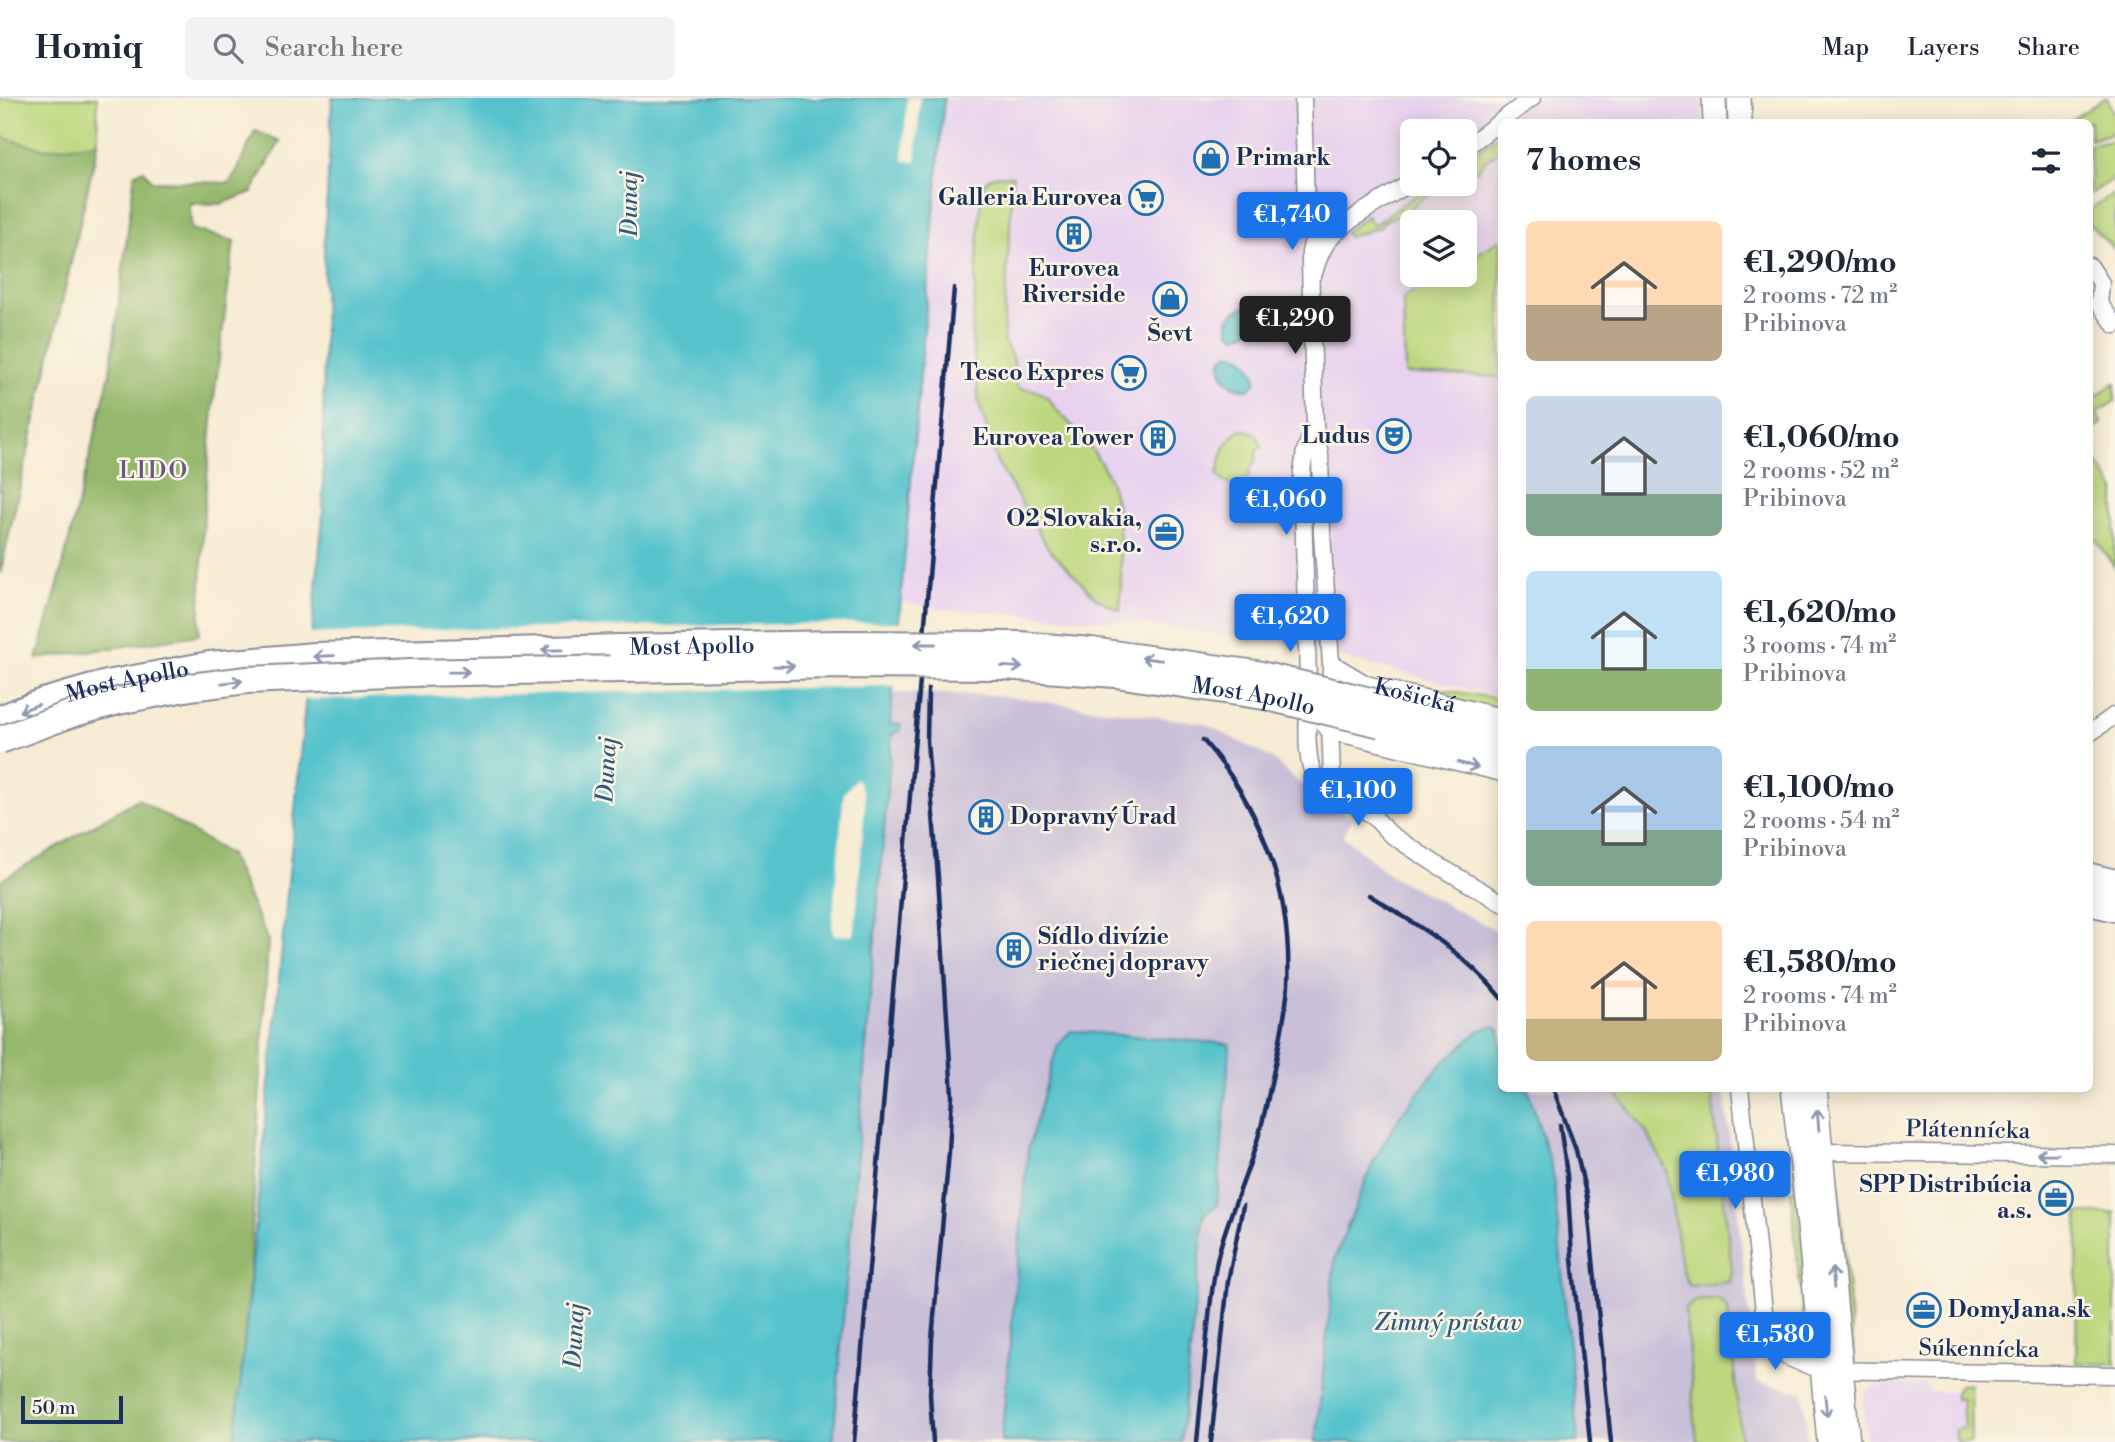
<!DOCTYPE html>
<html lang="en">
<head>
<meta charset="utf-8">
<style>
  body { margin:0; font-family:"Libre Bodoni",serif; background:#f2f2f3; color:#1f2937; height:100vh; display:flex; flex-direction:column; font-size:26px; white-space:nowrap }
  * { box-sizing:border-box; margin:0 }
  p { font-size:23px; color:#747a83 }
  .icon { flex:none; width:38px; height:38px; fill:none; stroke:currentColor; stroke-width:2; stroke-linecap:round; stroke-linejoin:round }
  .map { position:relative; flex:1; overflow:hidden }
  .sheet { position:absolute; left:1498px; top:21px; width:595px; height:973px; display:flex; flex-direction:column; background:#fff; border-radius:10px; box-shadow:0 4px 18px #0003 }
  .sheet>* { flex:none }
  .buttons { position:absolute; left:1400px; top:21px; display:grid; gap:14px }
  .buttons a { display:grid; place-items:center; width:77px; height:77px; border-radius:10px; background:#fff; box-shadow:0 4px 18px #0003; font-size:35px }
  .scale { position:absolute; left:21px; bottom:18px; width:102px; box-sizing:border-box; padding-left:7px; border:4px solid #1b2f5e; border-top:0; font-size:19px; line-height:24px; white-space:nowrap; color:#1b2f5e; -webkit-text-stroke:5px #fcf5e5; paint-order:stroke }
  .price { position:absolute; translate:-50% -60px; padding:0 16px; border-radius:7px; background:#1a73e8; color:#fff; font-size:23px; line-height:46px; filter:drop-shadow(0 2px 4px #0008) }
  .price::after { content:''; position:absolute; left:50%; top:42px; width:21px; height:16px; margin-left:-10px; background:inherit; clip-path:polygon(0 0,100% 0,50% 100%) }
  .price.on { background:#222; color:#fff }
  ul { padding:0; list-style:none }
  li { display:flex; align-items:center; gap:21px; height:175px; padding:0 28px }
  li span { display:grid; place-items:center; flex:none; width:196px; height:140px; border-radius:10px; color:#555 }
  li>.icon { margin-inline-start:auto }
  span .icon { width:84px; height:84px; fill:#fffc; stroke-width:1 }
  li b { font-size:30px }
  h2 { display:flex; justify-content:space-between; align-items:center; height:84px; padding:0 28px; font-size:30px }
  header { display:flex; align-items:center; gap:42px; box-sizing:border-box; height:98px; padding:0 35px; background:#fff; border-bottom:2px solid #e0e1e3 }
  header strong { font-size:33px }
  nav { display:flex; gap:38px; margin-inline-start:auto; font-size:24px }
  .search { width:490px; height:63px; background:#f2f2f3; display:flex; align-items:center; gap:18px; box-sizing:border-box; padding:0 24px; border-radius:10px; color:#747a83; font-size:26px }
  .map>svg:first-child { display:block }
  .built { fill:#e8d2ef; fill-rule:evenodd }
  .industrial { fill:#c9bfd8 }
  .green { fill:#bcd77d; stroke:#6c836e; stroke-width:2 }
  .forest { fill:#95b86c; stroke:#587465; stroke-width:2 }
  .water { fill:#54c2cc; stroke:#387895; stroke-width:2 }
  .pier { fill:#f7ebd3 }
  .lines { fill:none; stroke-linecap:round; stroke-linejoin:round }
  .street-casing { stroke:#898d98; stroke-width:19 }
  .secondary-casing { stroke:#898d98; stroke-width:26 }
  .primary-casing { stroke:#898d98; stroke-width:30 }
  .street { stroke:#fff; stroke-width:16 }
  .secondary { stroke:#fff; stroke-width:23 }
  .primary { stroke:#fff; stroke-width:26 }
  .rail { stroke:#1b2f5e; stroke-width:4.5 }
  .primary-bridge-casing { stroke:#898d98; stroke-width:30; stroke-linecap:butt }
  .primary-bridge { stroke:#fff; stroke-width:26 }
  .oneway { stroke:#8d97ae }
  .labels { text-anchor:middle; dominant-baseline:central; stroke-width:5; stroke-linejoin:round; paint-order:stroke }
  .poi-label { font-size:23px; font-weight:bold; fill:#1b2f5e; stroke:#fcf5e5; text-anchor:end }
  .street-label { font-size:23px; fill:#1b2f5e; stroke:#fcf5e5 }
  .water-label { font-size:24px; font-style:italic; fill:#2c5b7f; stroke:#fcf5e5 }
  .neighbourhood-label { font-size:24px; letter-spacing:2px; fill:#665a84; stroke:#fcf5e5 }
</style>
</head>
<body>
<header>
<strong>Homiq</strong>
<div class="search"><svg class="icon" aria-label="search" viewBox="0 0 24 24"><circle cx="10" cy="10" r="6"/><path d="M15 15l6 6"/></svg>Search here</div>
<nav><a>Map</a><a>Layers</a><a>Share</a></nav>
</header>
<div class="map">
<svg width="2115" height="1344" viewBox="0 0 2115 1344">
  <rect width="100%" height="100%" fill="#fcf5e5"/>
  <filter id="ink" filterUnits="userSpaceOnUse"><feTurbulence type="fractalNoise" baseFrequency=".0143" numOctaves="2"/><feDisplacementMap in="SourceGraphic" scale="14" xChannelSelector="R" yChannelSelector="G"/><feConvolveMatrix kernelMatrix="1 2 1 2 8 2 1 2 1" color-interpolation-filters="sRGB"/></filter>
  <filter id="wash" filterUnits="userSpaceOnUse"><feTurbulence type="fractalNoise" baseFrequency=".00686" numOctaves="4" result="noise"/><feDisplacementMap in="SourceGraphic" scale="28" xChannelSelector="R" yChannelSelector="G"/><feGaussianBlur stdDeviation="1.57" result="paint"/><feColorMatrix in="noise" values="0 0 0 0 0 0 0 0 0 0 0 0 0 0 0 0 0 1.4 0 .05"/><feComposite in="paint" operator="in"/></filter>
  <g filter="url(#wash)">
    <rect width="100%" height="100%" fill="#f7ebd3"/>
    <g class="built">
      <path d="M944 0H1702L1703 24H1502L1501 599 1291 547 1124 524 943 511 900 504ZM1412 33H1465V86H1412ZM1412 124H1465V177H1412Z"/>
      <path d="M1888 1285 1926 1286 1931 1293 1954 1294 1960 1287 1970 1286 1971 1344H1866L1863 1303 1865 1295 1870 1290Z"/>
    </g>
    <g class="industrial">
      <path d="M893 595 993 597 1204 625 1271 660 1306 691 1352 721 1343 738 1389 777 1501 835V933L1493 928 1478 933 1439 969 1400 1018 1374 1062 1335 1160 1316 1344H1181L1204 1116 1229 946 1071 933 1028 1051 1001 1344H833L892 636 900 633 901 626 890 628Z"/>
      <path d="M1528 991H1724L1757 1284 1803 1294 1808 1344H1578L1553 1076Z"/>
    </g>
    <g class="green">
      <path d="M0 0H97L98 45 0 476Z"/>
      <path d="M2105 0H2107L2115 19V34L2090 42V24H2068Z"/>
      <path d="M1501 36V51C1492 60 1485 59 1478 72L1465 74V60Z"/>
      <path d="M2115 42V79L2090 96V47Z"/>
      <path d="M999 77 1013 78 1003 242 1014 263V283L1020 291C1035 290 1048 296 1055 310 1075 330 1095 351 1108 378 1122 408 1122 478 1120 512L1097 501 1048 450 996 362 979 305 972 238 982 88 991 79Z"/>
      <path d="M1427 86H1448C1441 94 1431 93 1423 100 1416 104 1411 112 1405 115 1395 121 1386 118 1380 129L1349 139 1345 134 1367 118 1373 127 1415 98Z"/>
      <path d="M2115 95V152L2090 127V112Z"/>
      <path d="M1501 141V279L1405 276 1403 200 1443 177H1465V164Z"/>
      <path d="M2115 285V303L2096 315 2102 325 2090 334V302Z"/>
      <path d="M1240 332C1254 331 1258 337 1262 350L1257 351 1255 364 1248 375 1250 377 1245 383 1234 388C1225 386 1218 381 1217 372L1220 371C1219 355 1229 340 1240 332Z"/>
      <path d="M2090 353 2115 392V470L2092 436 2090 437Z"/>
      <path d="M1409 586 1501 601V615L1406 589Z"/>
      <path d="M1613 991H1711L1732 1173 1730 1184 1689 1188 1681 1169 1667 1073 1648 1036Z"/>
      <path d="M1836 1075 1838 1080 1854 1262 1848 1256 1832 1076Z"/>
      <path d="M1797 1092 1812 1253 1806 1250 1791 1093Z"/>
      <path d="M2078 1115H2115V1266L2076 1265Z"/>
      <path d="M1719 1201 1728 1211 1741 1344H1697L1685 1211 1695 1203Z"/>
      <path d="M1970 1286 1971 1344H1957L1955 1332 1964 1330 1962 1301H1955V1294L1960 1287Z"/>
    </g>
    <g class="forest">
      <path d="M255 33 280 43 252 94 221 106 190 105 191 131 234 143 214 300 204 412 199 537 37 561 59 483 110 275 135 75 144 72 152 83 229 85 237 73Z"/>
      <path d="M0 39 46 51 98 45 0 476Z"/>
      <path d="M138 701 230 757 268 843 248 1204 235 1344H0V783Z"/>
    </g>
    <g class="water">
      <path d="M332 0H944L890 627 901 626 900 633 892 636 833 1344H235L323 417 324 153Z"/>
      <path d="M1246 208 1256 212C1260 227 1249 235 1236 238L1229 234 1228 222 1235 213Z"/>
      <path d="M1230 255C1246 258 1254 268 1256 283L1250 291C1231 293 1219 279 1221 261Z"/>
      <path d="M1493 928 1501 933 1502 990 1528 991 1553 1076 1578 1344H1316L1335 1160 1374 1062 1400 1018 1439 969 1478 933Z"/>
      <path d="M1071 933 1230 946 1217 1108 1204 1116 1181 1344H1001L1028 1051 1058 946Z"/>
    </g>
    <g class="pier">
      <path d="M907 0H920L916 64 903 63Z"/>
      <path d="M902 524 897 588 427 598 302 602 308 536 429 532Z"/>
      <path d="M857 680 864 697 865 706 855 830 852 838 834 837 832 828 843 704 844 695Z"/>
    </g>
  </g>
  <g filter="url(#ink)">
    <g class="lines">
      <g class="street-casing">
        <g id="street">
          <path d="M1303 0 1306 109C1313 127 1325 131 1343 130"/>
          <path d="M1465 50 1532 0"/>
          <path d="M1317 125 1310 154V165L1315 328 1320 357 1322 436 1331 565V586"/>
          <path d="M2090 168 2101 185 2099 205"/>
          <path d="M1314 175C1317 164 1321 153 1327 144 1344 122 1388 99 1412 84"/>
          <path d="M2099 205 2115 227"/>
          <path id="s1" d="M1331 565 1366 586 1502 619"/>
          <path d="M1308 581 1302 374 1305 353 1314 330"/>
          <path d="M1308 614C1307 633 1305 672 1320 685 1327 691 1337 695 1345 699"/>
          <path d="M1330 624 1332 679 1347 700 1373 718 1390 736 1434 765 1502 805"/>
          <path d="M1323 626 1330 633 1502 675"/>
          <path d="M2090 635 2115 617"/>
          <path d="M1740 990 1766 1232C1780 1263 1793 1261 1822 1272L2115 1277"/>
          <path d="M1821 1054 2115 1057"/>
        </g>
      </g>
      <g class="secondary-casing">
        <g id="secondary">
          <path d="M1714 0 1715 24"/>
          <path d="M1739 0 1740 24"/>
          <path d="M1793 990 1810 1137 1829 1344"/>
          <path d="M1815 990 1848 1344"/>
        </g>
      </g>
      <g class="primary-casing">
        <g id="primary">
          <path d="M1387 607 1502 637"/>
          <path id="s2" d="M0 621 43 604 107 586 209 567 315 558 620 550"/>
          <path d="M1381 626 1502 657"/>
          <path d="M2090 779 2115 785"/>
          <path d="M2090 804 2115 810"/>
        </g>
      </g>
      <use href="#street" class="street"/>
      <use href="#secondary" class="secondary"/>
      <use href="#primary" class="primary"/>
      <g class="rail">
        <path d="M928 591 927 643 938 779 952 997 949 1054 932 1241 930 1297 933 1344"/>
        <path d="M1369 797C1418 827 1465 855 1502 901"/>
        <path d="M1553 990 1576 1052 1587 1100 1611 1344"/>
        <path d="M1560 1027 1567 1077 1572 1160 1590 1344"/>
        <path d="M854 1344 954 190"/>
        <path d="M1197 1344C1200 1309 1204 1273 1207 1238 1210 1210 1212 1182 1219 1154 1229 1116 1246 1081 1257 1043 1264 1021 1268 999 1273 976 1279 947 1286 917 1288 887 1292 796 1263 710 1203 642"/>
        <path d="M1211 1344 1228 1183 1243 1108"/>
      </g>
      <g class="primary-bridge-casing">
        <g id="primary-bridge">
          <path id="s3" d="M620 550 840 546 1020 547 1091 553 1256 576 1387 607"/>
          <path id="s4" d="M0 642 71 616 118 603 190 589 247 582 411 575 839 567 1003 568 1116 576 1264 598 1381 626"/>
        </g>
      </g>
      <use href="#primary-bridge" class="primary-bridge"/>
    </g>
    <defs><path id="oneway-shaft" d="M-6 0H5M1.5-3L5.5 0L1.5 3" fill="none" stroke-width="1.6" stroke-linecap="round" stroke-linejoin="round" transform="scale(1.75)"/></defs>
    <g class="oneway">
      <use href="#oneway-shaft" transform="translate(925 546) rotate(180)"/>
      <use href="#oneway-shaft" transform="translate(552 552) rotate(179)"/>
      <use href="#oneway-shaft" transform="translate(324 558) rotate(178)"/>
      <use href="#oneway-shaft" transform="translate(1152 561) rotate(-172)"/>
      <use href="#oneway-shaft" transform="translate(784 568) rotate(-1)"/>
      <use href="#oneway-shaft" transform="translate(1012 569) rotate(3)"/>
      <use href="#oneway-shaft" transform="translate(459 574) rotate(-1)"/>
      <use href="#oneway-shaft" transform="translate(232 584) rotate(-6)"/>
      <use href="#oneway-shaft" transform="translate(29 610) rotate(159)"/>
      <use href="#oneway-shaft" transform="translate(1468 667) rotate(14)"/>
      <use href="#oneway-shaft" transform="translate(1818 1022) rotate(-95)"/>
      <use href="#oneway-shaft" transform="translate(2047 1056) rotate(-179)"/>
      <use href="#oneway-shaft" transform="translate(1833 1180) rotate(-95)"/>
      <use href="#oneway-shaft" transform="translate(1826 1308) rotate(85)"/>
    </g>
  </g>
  <defs>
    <g id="shop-ring" transform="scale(1.75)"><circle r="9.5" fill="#fcf5e5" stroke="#1f6fb2" stroke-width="1.5"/><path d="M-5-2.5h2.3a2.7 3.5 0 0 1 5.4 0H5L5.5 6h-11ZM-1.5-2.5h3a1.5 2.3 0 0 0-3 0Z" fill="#1f6fb2"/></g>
    <g id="supermarket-ring" transform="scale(1.75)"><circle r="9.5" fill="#fcf5e5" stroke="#1f6fb2" stroke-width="1.5"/><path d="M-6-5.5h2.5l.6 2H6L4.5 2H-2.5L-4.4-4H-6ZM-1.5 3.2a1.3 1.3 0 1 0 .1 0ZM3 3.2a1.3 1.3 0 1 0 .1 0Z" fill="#1f6fb2"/></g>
    <g id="building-ring" transform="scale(1.75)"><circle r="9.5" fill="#fcf5e5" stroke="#1f6fb2" stroke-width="1.5"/><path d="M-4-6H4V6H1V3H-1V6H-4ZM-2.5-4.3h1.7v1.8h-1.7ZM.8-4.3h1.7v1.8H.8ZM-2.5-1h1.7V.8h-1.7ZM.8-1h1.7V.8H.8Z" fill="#1f6fb2"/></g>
    <g id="theatre-ring" transform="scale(1.75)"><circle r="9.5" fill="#fcf5e5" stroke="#1f6fb2" stroke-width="1.5"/><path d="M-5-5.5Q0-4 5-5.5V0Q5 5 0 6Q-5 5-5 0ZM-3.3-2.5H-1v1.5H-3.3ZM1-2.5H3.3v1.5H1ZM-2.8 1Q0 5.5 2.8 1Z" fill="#1f6fb2"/></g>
    <g id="office-ring" transform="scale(1.75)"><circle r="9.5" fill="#fcf5e5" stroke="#1f6fb2" stroke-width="1.5"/><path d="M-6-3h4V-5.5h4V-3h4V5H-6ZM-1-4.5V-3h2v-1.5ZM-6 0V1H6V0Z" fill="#1f6fb2"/></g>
  </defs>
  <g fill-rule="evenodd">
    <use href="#shop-ring" x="1211" y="60"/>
    <use href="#supermarket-ring" x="1146" y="100"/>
    <use href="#building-ring" x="1074" y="136"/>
    <use href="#shop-ring" x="1170" y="201"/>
    <use href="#supermarket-ring" x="1129" y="275"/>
    <use href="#theatre-ring" x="1394" y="338"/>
    <use href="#building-ring" x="1158" y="340"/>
    <use href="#office-ring" x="1166" y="434"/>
    <use href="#building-ring" x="986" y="719"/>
    <use href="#building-ring" x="1014" y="852"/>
    <use href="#office-ring" x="2056" y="1100"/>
    <use href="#office-ring" x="1924" y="1212"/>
  </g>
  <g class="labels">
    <g class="poi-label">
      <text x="1236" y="60" text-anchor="start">Primark</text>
      <text x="1122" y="100">Galleria Eurovea</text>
      <text x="1074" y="171" text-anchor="middle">Eurovea<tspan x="1074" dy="26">Riverside</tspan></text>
      <text x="1170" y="236" text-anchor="middle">Ševt</text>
      <text x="1104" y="275">Tesco Expres</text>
      <text x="1370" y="338">Ludus</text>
      <text x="1134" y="340">Eurovea Tower</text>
      <text x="1142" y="421">O2 Slovakia,<tspan x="1142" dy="26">s.r.o.</tspan></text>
      <text x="1010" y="719" text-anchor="start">Dopravný Úrad</text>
      <text x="1038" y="839" text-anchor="start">Sídlo divízie<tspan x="1038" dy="26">riečnej dopravy</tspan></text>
      <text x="2032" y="1087">SPP Distribúcia<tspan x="2032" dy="26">a.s.</tspan></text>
      <text x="1948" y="1212" text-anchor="start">DomyJana.sk</text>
    </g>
    <g class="street-label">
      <text stroke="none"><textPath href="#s3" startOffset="72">Most Apollo</textPath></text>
      <text stroke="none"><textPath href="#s2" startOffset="133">Most Apollo</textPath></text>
      <text stroke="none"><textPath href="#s1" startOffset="91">Košická</textPath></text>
      <text stroke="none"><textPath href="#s4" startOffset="1264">Most Apollo</textPath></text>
      <text transform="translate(1968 1032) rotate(1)">Plátennícka</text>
      <text transform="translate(1979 1251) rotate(1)">Súkennícka</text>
    </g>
    <g class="water-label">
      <text transform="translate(630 106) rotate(-90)">Dunaj</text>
      <text transform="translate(607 672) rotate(-87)">Dunaj</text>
      <text x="1448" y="1225">Zimný prístav</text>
      <text transform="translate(575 1238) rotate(-87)">Dunaj</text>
    </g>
    <g class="neighbourhood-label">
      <text x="154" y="373">LIDO</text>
    </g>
  </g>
</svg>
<div class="buttons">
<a><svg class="icon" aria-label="locate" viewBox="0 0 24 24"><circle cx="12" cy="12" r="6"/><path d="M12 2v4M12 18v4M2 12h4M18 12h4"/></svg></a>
<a><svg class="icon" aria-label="layers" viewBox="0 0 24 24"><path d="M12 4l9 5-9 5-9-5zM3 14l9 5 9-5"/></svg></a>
</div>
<div class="scale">50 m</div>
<b class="price" style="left:1292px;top:154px">€1,740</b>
<b class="price on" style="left:1295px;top:258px">€1,290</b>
<b class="price" style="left:1286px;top:439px">€1,060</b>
<b class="price" style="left:1290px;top:556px">€1,620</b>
<b class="price" style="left:1358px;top:730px">€1,100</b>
<b class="price" style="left:1735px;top:1113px">€1,980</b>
<b class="price" style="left:1775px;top:1274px">€1,580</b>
<section class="sheet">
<h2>7 homes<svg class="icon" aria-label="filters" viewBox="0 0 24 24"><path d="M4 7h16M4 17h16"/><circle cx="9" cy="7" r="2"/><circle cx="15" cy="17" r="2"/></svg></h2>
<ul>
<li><span style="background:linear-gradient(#ffd9b3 60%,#b9a48a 0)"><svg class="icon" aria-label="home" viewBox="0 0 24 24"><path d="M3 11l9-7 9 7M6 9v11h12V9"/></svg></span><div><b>€1,290/mo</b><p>2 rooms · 72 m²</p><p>Pribinova</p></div></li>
<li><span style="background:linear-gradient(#c9d6e8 70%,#7fa58c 0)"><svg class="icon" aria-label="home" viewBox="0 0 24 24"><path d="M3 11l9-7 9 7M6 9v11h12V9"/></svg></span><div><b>€1,060/mo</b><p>2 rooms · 52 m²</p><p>Pribinova</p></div></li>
<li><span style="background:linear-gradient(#bfe0f5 70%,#8fb573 0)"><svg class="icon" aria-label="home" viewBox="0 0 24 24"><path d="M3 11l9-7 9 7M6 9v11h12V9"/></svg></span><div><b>€1,620/mo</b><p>3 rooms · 74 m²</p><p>Pribinova</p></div></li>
<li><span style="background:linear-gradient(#a9c7e8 60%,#7fa58c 0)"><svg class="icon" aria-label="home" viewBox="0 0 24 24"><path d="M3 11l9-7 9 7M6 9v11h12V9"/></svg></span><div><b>€1,100/mo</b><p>2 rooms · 54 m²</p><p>Pribinova</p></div></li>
<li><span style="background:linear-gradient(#ffd9b3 70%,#c2b280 0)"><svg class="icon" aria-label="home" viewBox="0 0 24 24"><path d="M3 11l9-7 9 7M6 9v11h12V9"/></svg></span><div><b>€1,580/mo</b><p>2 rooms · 74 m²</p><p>Pribinova</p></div></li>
</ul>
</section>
</div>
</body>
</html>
